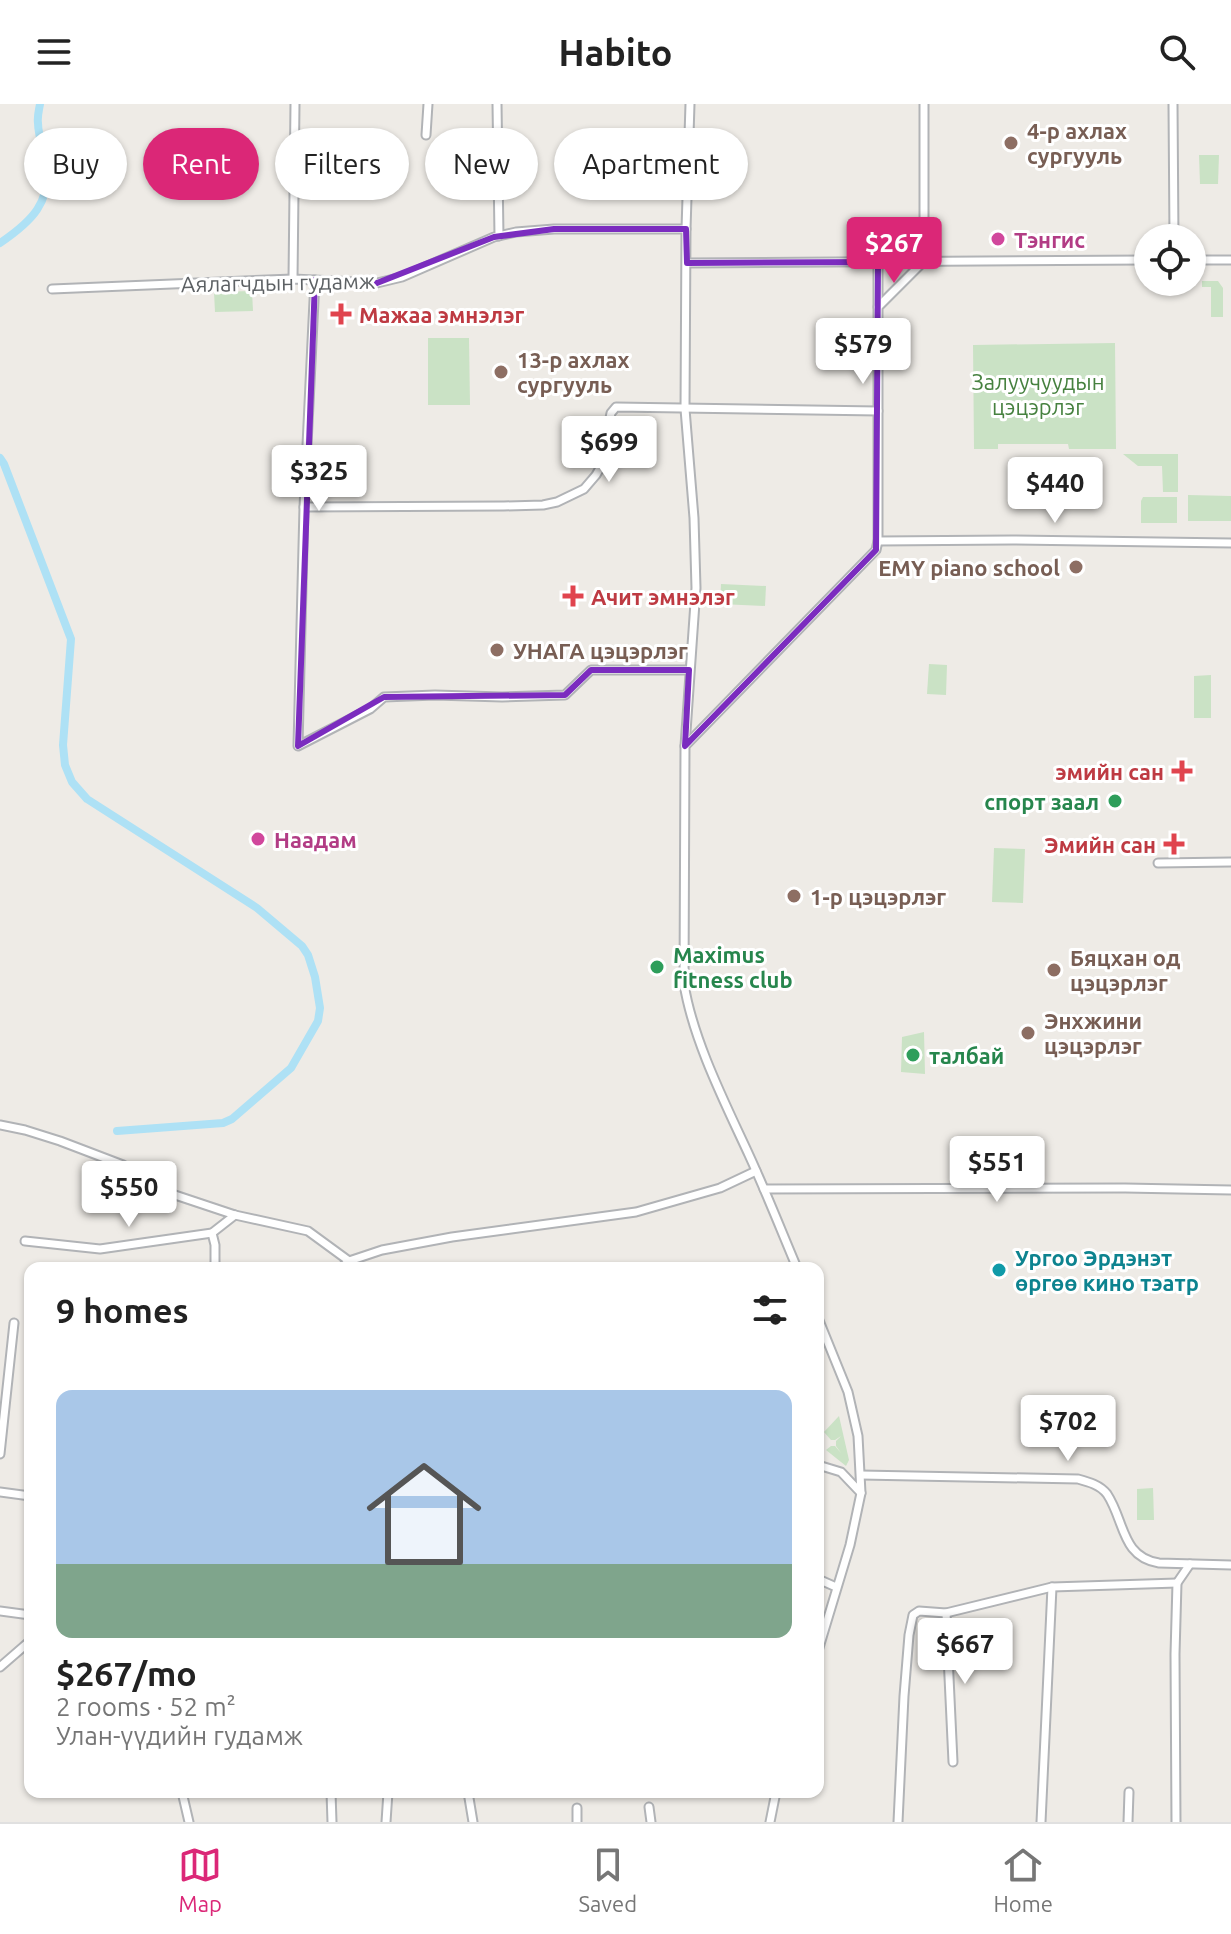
<!DOCTYPE html>
<html lang="en">
<head>
<meta charset="utf-8">
<style>
  body { margin:0; font-family:Ubuntu,sans-serif; background:#f2f2f2; color:#222; height:100vh; display:flex; flex-direction:column; font-size:30px; white-space:nowrap }
  * { box-sizing:border-box; margin:0 }
  p { font-size:26px; color:#767676 }
  .icon { flex:none; width:44px; height:44px; fill:none; stroke:currentColor; stroke-width:2; stroke-linecap:round; stroke-linejoin:round }
  .map { position:relative; flex:1; overflow:hidden }
  .panel { position:absolute; left:24px; top:1158px; width:800px; height:536px; display:flex; flex-direction:column; background:#fff; border-radius:16px; box-shadow:0 2px 6px #0004 }
  .panel>* { flex:none }
  .guide { position:absolute; left:24px; top:24px; width:800px; height:72px; display:flex; gap:16px }
  .fabs { position:absolute; left:1134px; top:120px; display:grid; gap:16px }
  .fabs a { display:grid; place-items:center; width:72px; height:72px; border-radius:50%; background:#fff; box-shadow:0 2px 6px #0004; font-size:40px }
  .price { position:absolute; translate:-50% -68px; padding:0 18px; border-radius:8px; background:#fff; color:#222; font-size:26px; line-height:52px; filter:drop-shadow(0 2px 4px #0008) }
  .price::after { content:''; position:absolute; left:50%; top:48px; width:24px; height:18px; margin-left:-12px; background:inherit; clip-path:polygon(0 0,100% 0,50% 100%) }
  .price.on { background:#db2777; color:#fff }
  ul { padding:0; list-style:none }
  li { display:grid; align-content:center; gap:16px; height:424px; padding:0 32px }
  li span { display:grid; place-items:center; height:248px; border-radius:16px; color:#555 }
  li>.icon { margin-inline-start:auto }
  span .icon { width:144px; height:144px; fill:#fffc; stroke-width:1 }
  li b { font-size:34px }
  h2 { display:flex; justify-content:space-between; align-items:center; height:96px; padding:0 32px; font-size:34px }
  .pill { padding:0 28px; border-radius:36px; background:#fff; box-shadow:0 2px 6px #0004; font-size:28px; line-height:72px }
  .pill.on { background:#db2777; color:#fff }
  header { display:flex; justify-content:space-between; align-items:center; height:104px; padding:0 32px; background:#fff; font-size:36px; font-weight:600 }
  .menu { display:flex; justify-content:space-around; align-items:center; height:112px; border-top:2px solid #e0e0e0; background:#fff; font-size:22px; color:#767676 }
  .menu a { display:grid; justify-items:center; gap:4px }
  .menu .on { color:#db2777 }
  .map>svg:first-child { display:block }
  .green { fill:#cae2c5 }
  .lines { fill:none; stroke-linecap:round; stroke-linejoin:round }
  .canal { stroke:#aee1f5; stroke-width:8 }
  .minor-casing { stroke:#b1b3b6; stroke-width:11 }
  .minor { stroke:#fff; stroke-width:7 }
  .marked { fill:none; stroke:#7b2cbf; stroke-width:6; stroke-linejoin:round }
  .education-dot { fill:#8d6e63; stroke:#fff; stroke-width:3 }
  .hotel-dot { fill:#d1479c; stroke:#fff; stroke-width:3 }
  .health-dot { fill:#e0444e; stroke:#fff; stroke-width:3 }
  .leisure-dot { fill:#2e9e5b; stroke:#fff; stroke-width:3 }
  .culture-dot { fill:#0f9aa8; stroke:#fff; stroke-width:3 }
  .labels { text-anchor:middle; dominant-baseline:central; stroke-width:6; stroke-linejoin:round; paint-order:stroke }
  .education-label { font-size:22px; font-weight:bold; fill:#785e54; stroke:#fff; text-anchor:start }
  .hotel-label { font-size:22px; font-weight:bold; fill:#b23c85; stroke:#fff; text-anchor:start }
  .street-label { font-size:22px; fill:#5d6164; stroke:#fff }
  .health-label { font-size:22px; font-weight:bold; fill:#be3a42; stroke:#fff; text-anchor:start }
  .park-label { font-size:22px; fill:#46813f; stroke:#fff }
  .leisure-label { font-size:22px; font-weight:bold; fill:#27864d; stroke:#fff; text-anchor:start }
  .culture-label { font-size:22px; font-weight:bold; fill:#0d838f; stroke:#fff; text-anchor:start }
</style>
</head>
<body>
<header><svg class="icon" aria-label="menu" viewBox="0 0 24 24"><path d="M4 6h16M4 12h16M4 18h16"/></svg>Habito<svg class="icon" aria-label="search" viewBox="0 0 24 24"><circle cx="10" cy="10" r="6"/><path d="M15 15l6 6"/></svg></header>
<div class="map">
<svg width="1231" height="1718" viewBox="0 0 1231 1718">
  <rect width="100%" height="100%" fill="#eeebe6"/>
  <g class="green">
    <path d="M1199 51H1219L1218 80H1200Z"/>
    <path d="M1202 177H1218L1223 184V213H1211V183H1202Z"/>
    <path d="M252 187 253 207 215 208 214 188Z"/>
    <path d="M428 234H469L470 301H428Z"/>
    <path d="M1115 239 1116 345H1069L1068 340H998V345H974L973 241Z"/>
    <path d="M1123 350H1178V388H1163L1162 362H1138Z"/>
    <path d="M1188 391 1231 392V417H1188Z"/>
    <path d="M1143 393H1177V419H1141V397Z"/>
    <path d="M721 480 766 482 765 502 720 500Z"/>
    <path d="M929 560 947 561 946 591 927 590Z"/>
    <path d="M1211 571V614H1194V572Z"/>
    <path d="M994 744 1025 745 1023 799 992 798Z"/>
    <path d="M924 928 925 970 901 968 902 933Z"/>
    <path d="M839 1312 849 1356 846 1362 826 1346 831 1342H835L841 1349 836 1342V1337L841 1332 835 1336H831L824 1328Z"/>
    <path d="M1153 1384 1154 1416H1137V1385Z"/>
  </g>
  <g class="lines">
    <g class="canal">
      <path d="M0 139C31 118 53 98 46 56 43 44 38 31 38 19 37 13 39 6 40 0"/>
      <path d="M0 354 4 360 71 535 63 641 65 661 72 678 87 695 257 804 302 842 308 851 315 873 320 904 318 917 291 964 232 1015 223 1019 117 1027"/>
    </g>
    <g class="minor-casing">
      <g id="minor">
        <path d="M497 0 499 132"/>
        <path d="M924 0V157"/>
        <path d="M1173 0 1174 134"/>
        <path d="M426 31 428 0"/>
        <path d="M1192 156H1231"/>
        <path d="M687 159 1148 156"/>
        <path d="M293 175 295 0"/>
        <path d="M315 176 304 403 298 642 370 605 384 593 435 591 502 593 565 591 591 566H689"/>
        <path d="M52 185 293 175 377 179 402 173 494 133 516 128 554 125H686"/>
        <path d="M878 203V158"/>
        <path d="M304 403 504 402 543 401 557 398 584 385 596 371 600 364 611 309 616 303 878 307"/>
        <path d="M878 437 1012 436 1231 439"/>
        <path d="M685 642 696 484 694 414 685 305 686 125 690 0"/>
        <path d="M1158 759 1231 758"/>
        <path d="M0 1021 25 1026 60 1037 123 1061 175 1091 235 1111 308 1127 349 1157"/>
        <path d="M764 1085 1125 1084 1231 1086"/>
        <path d="M212 1129 215 1141V1164"/>
        <path d="M25 1137 100 1145 212 1129 235 1111"/>
        <path d="M341 1164 349 1157 382 1146 452 1133 636 1108 720 1084 756 1067"/>
        <path d="M797 1164C781 1126 766 1088 749 1051 725 999 693 936 684 880L685 642 876 446 878 437V203L924 157"/>
        <path d="M818 1214 848 1288 858 1332 861 1389 850 1441 818 1547"/>
        <path d="M0 1350 14 1219"/>
        <path d="M818 1361 841 1368 861 1389"/>
        <path d="M861 1371 1078 1375C1089 1378 1100 1381 1107 1390 1125 1417 1121 1453 1159 1459L1231 1461"/>
        <path d="M0 1388 30 1392"/>
        <path d="M818 1475 836 1483"/>
        <path d="M0 1507 30 1511"/>
        <path d="M946 1509 953 1658"/>
        <path d="M0 1563 30 1537"/>
        <path d="M182 1688 189 1718"/>
        <path d="M331 1688 332 1718"/>
        <path d="M468 1688 473 1718"/>
        <path d="M649 1703 651 1718"/>
        <path d="M386 1718 388 1688"/>
        <path d="M577 1718V1704"/>
        <path d="M770 1718 776 1688"/>
        <path d="M898 1718 904 1592 909 1531 913 1511 919 1507 946 1509 1052 1483 1177 1479"/>
        <path d="M1041 1718 1052 1483"/>
        <path d="M1128 1718 1129 1688"/>
        <path d="M1176 1718 1175 1550 1177 1479 1190 1460"/>
      </g>
    </g>
    <use href="#minor" class="minor"/>
  </g>
  <path class="marked" d="M554 125H686L687 159 878 158 876 446 685 642 689 566H591L565 591 384 593 298 642 315 176 377 179 494 133Z"/>
  <g class="education-dot">
    <circle cx="1011" cy="39" r="8"/>
    <circle cx="501" cy="268" r="8"/>
    <circle cx="1076" cy="463" r="8"/>
    <circle cx="497" cy="546" r="8"/>
    <circle cx="794" cy="792" r="8"/>
    <circle cx="1054" cy="866" r="8"/>
    <circle cx="1028" cy="929" r="8"/>
  </g>
  <g class="hotel-dot">
    <circle cx="998" cy="135" r="8"/>
    <circle cx="258" cy="735" r="8"/>
  </g>
  <g class="health-dot">
    <path d="M337 198h8v8h8v8h-8v8h-8v-8h-8v-8h8z"/>
    <path d="M569 480h8v8h8v8h-8v8h-8v-8h-8v-8h8z"/>
    <path d="M1178 655h8v8h8v8h-8v8h-8v-8h-8v-8h8z"/>
    <path d="M1170 728h8v8h8v8h-8v8h-8v-8h-8v-8h8z"/>
  </g>
  <g class="leisure-dot">
    <circle cx="1115" cy="697" r="8"/>
    <circle cx="657" cy="863" r="8"/>
    <circle cx="913" cy="951" r="8"/>
  </g>
  <circle class="culture-dot" cx="999" cy="1166" r="8"/>
  <g class="labels">
    <g class="education-label">
      <text x="1027" y="26">4-р ахлах<tspan x="1027" dy="25">сургууль</tspan></text>
      <text x="517" y="255">13-р ахлах<tspan x="517" dy="25">сургууль</tspan></text>
      <text x="1060" y="463" text-anchor="end">EMY piano school</text>
      <text x="513" y="546">УНАГА цэцэрлэг</text>
      <text x="810" y="792">1-р цэцэрлэг</text>
      <text x="1070" y="853">Бяцхан од<tspan x="1070" dy="25">цэцэрлэг</tspan></text>
      <text x="1044" y="916">Энхжини<tspan x="1044" dy="25">цэцэрлэг</tspan></text>
    </g>
    <g class="hotel-label">
      <text x="1014" y="135">Тэнгис</text>
      <text x="274" y="735">Наадам</text>
    </g>
    <g class="street-label">
      <text transform="translate(278 178) rotate(-1)">Аялагчдын гудамж</text>
    </g>
    <g class="health-label">
      <text x="359" y="210">Maжаа эмнэлэг</text>
      <text x="591" y="492">Ачит эмнэлэг</text>
      <text x="1164" y="667" text-anchor="end">эмийн сан</text>
      <text x="1156" y="740" text-anchor="end">Эмийн сан</text>
    </g>
    <g class="park-label">
      <text x="1038" y="277">Залуучуудын<tspan x="1038" dy="25">цэцэрлэг</tspan></text>
    </g>
    <g class="leisure-label">
      <text x="1099" y="697" text-anchor="end">спорт заал</text>
      <text x="673" y="850">Maximus<tspan x="673" dy="25">fitness club</tspan></text>
      <text x="929" y="951">талбай</text>
    </g>
    <g class="culture-label">
      <text x="1015" y="1153">Ургоо Эрдэнэт<tspan x="1015" dy="25">өргөө кино тэатр</tspan></text>
    </g>
  </g>
</svg>
<div class="fabs">
<a><svg class="icon" aria-label="locate" viewBox="0 0 24 24"><circle cx="12" cy="12" r="6"/><path d="M12 2v4M12 18v4M2 12h4M18 12h4"/></svg></a>
</div>
<b class="price on" style="left:894px;top:181px">$267</b>
<b class="price" style="left:863px;top:282px">$579</b>
<b class="price" style="left:609px;top:380px">$699</b>
<b class="price" style="left:319px;top:409px">$325</b>
<b class="price" style="left:1055px;top:421px">$440</b>
<b class="price" style="left:997px;top:1100px">$551</b>
<b class="price" style="left:129px;top:1125px">$550</b>
<b class="price" style="left:1068px;top:1359px">$702</b>
<b class="price" style="left:965px;top:1582px">$667</b>
<div class="guide">
<a class="pill">Buy</a>
<a class="pill on">Rent</a>
<a class="pill">Filters</a>
<a class="pill">New</a>
<a class="pill">Apartment</a>
</div>
<section class="panel">
<h2>9 homes<svg class="icon" aria-label="filters" viewBox="0 0 24 24"><path d="M4 7h16M4 17h16"/><circle cx="9" cy="7" r="2"/><circle cx="15" cy="17" r="2"/></svg></h2>
<ul>
<li><span style="background:linear-gradient(#a9c7e8 70%,#7fa58c 0)"><svg class="icon" aria-label="home" viewBox="0 0 24 24"><path d="M3 11l9-7 9 7M6 9v11h12V9"/></svg></span><div><b>$267/mo</b><p>2 rooms · 52 m²</p><p>Улан-үүдийн гудамж</p></div></li>
</ul>
</section>
</div>
<nav class="menu">
<a class="on"><svg class="icon" aria-label="map" viewBox="0 0 24 24"><path d="M3 6l6-2 6 2 6-2v14l-6 2-6-2-6 2zM9 4v14M15 6v14"/></svg>Map</a>
<a><svg class="icon" aria-label="saved" viewBox="0 0 24 24"><path d="M7 4h10v16l-5-4-5 4z"/></svg>Saved</a>
<a><svg class="icon" aria-label="home" viewBox="0 0 24 24"><path d="M3 11l9-7 9 7M6 9v11h12V9"/></svg>Home</a>
</nav>
</body>
</html>
